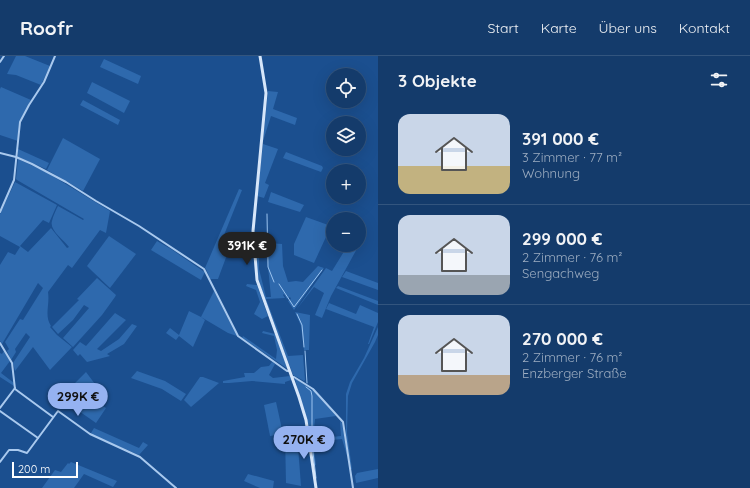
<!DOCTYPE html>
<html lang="de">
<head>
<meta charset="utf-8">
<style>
  body { margin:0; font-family:Quicksand,sans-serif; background:#214673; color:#f1f3f6; height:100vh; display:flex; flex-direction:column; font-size:15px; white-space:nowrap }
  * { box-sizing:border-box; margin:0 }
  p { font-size:13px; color:#9dadc1 }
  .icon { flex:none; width:22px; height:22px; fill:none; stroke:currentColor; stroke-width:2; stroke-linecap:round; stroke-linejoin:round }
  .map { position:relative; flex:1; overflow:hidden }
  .panel { display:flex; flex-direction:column; background:#143b6b; width:372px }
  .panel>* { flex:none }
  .tools { position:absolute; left:326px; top:12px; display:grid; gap:8px }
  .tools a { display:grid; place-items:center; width:40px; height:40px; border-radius:50%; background:#143b6b; box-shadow:0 4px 16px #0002,0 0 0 1px #33557e; font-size:20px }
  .scale { position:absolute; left:12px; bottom:10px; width:66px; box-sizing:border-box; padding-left:4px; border:2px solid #fff; border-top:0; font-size:11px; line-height:14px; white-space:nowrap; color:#fff; -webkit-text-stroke:3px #1b4f8f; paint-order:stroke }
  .price { position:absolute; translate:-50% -34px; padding:0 9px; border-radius:14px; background:#95b2f1; color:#111; font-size:13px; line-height:26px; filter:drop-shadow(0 1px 2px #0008) }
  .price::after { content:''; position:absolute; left:50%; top:24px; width:12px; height:9px; margin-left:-6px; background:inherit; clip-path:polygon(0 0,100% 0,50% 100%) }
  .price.selected { background:#222; color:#fff }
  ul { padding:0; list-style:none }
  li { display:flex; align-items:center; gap:12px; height:100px; padding:0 20px }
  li+li { border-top:1px solid #33557e }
  li span { display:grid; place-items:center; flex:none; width:112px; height:80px; border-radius:12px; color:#555 }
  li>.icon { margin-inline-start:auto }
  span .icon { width:48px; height:48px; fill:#fffc; stroke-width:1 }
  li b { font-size:17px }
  h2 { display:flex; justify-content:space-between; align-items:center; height:48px; padding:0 20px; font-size:17px }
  header { display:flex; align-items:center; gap:24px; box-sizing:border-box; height:56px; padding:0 20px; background:#143b6b; border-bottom:1px solid #33557e }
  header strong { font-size:19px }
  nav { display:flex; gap:22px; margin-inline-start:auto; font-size:14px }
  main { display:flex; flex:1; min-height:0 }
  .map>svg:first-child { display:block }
  .green { fill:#2e69ad }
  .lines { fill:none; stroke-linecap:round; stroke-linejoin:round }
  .stream { stroke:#9cc4f0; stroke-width:1 }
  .street { stroke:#a9c9ee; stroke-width:2 }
  .secondary { stroke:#d6e6fa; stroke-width:3 }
</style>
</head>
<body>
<header>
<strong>Roofr</strong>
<nav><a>Start</a><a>Karte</a><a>Über uns</a><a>Kontakt</a></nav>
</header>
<main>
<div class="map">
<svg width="378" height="432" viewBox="0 0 378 432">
  <rect width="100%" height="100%" fill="#1b4f8f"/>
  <g class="green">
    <path d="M16 0H25L50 10 41 29 16 19 7 18Z"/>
    <path d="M104 3 141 20 138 28 100 11Z"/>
    <path d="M92 26 130 45 124 57 87 37Z"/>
    <path d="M1 31 31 44 19 67 18 85 0 79V33Z"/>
    <path d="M268 35 278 36 273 53 297 62 295 69 271 60 263 85Z"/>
    <path d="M83 44 120 64 118 69 80 49Z"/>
    <path d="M63 82 100 103 83 135 47 114Z"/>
    <path d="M263 88 278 93 265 127 269 129 264 142 257 140Z"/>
    <path d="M18 93 49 107 46 113 18 101Z"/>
    <path d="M286 96 322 110 323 112 321 116 283 102Z"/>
    <path d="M18 103 46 116 110 155 106 177 100 174 72 212 68 209 48 236C50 249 44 259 51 270L50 271 57 279 72 291 50 314 33 291 15 315 13 307 30 281 26 277 15 293 16 296 11 304 7 295 9 293 5 286 20 263 23 264 43 232 38 227 2 288 0 285V209L8 196 15 199 20 191 0 180V158L15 126 57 149 49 167 43 164 20 190 28 196 51 172 67 192 69 191C64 184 49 174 52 165 53 160 56 154 58 150L83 164 84 163 17 124 16 123Z"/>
    <path d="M239 133 242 134 224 179 234 180 218 223H210L206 213 205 212Z"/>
    <path d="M271 136 304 149 300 156 268 146Z"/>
    <path d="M306 161 331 170 314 207 294 199V188Z"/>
    <path d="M109 180 136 198 110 232 92 215 87 210Z"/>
    <path d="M254 183 259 184V213L266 241H271L268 211V187L282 188 283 210 288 226 296 225 303 226 318 210 324 212 294 254 288 245 291 243 290 241 287 243 284 238 283 239 285 242 266 243 288 300 303 299 305 324 304 325 293 319 260 229 257 215Z"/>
    <path d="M157 185 171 193 203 215 205 216 201 224 151 194Z"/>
    <path d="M348 189H359L331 240 322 262 315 259 324 237 314 231 296 254 326 212 332 215Z"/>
    <path d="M346 215 378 227V234L342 221Z"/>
    <path d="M97 222 116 239 115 241 102 259 73 291 63 282 89 252 84 249 73 264 58 278 52 271 79 244 77 243Z"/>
    <path d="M247 228 257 229 268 260 262 263 254 258 260 246 256 234 246 230Z"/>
    <path d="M338 230 378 245V249L336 232Z"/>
    <path d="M214 235 237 280 228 277 201 261 205 264 193 291 179 280 176 284 166 277 170 272 179 279 189 255 201 261Z"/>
    <path d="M329 247 356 258 360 249 378 257V266L369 288H368L374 271 326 253Z"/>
    <path d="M295 256 310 259 309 294H304L301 270Z"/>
    <path d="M115 257 126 264 97 293 101 295 119 283 132 268 137 270 124 288 107 298 110 300 87 306 80 298 78 300 73 294 80 286 86 290Z"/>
    <path d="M378 271V279L375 286 352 327 348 340 347 377 352 413H351L346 381V338L350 326 364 302Z"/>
    <path d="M263 275 275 278 288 313 242 282 243 280 276 303 277 294 274 280 262 277Z"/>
    <path d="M4 295 10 305 1 317 14 327V330L0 321V297L2 298Z"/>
    <path d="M272 306 275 308 269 319 273 322 290 320 291 324 285 326V328L252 325 229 327H223V325L245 321 244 317H254L261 311 269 310Z"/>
    <path d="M137 315 165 325 186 338 181 345 162 333 131 322Z"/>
    <path d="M86 316 95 328 87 339 106 352 96 367 76 353 80 347 75 344 82 335 74 328Z"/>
    <path d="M200 321H203L219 327 191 351 184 344Z"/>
    <path d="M295 323H296L315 336 336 360 315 363 313 383 341 380 340 365 342 367 348 403 342 383 313 386 316 409 314 410 310 383Z"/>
    <path d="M276 346 283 378 270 380 264 349Z"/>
    <path d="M94 372 139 392 143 386 148 389 139 399 93 379 91 377Z"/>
    <path d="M297 377 301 430 286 427 285 379Z"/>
    <path d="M71 406 117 425 113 431 84 418 74 432H42L55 414 61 416 68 407 69 408Z"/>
    <path d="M378 413V422L356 427 355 420 357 417Z"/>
    <path d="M248 418 274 425 273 432H260L244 425Z"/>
  </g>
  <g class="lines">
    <g class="stream">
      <path d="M267 158 268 211 274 226"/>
      <path d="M279 228 294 251 322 214"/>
      <path d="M297 258 302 269 304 291"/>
      <path d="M305 295 307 327"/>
      <path d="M306 331 311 335 312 340V388L316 422"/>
    </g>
    <g class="street">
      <path d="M0 6 4 0"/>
      <path d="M0 97 16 101 32 108 66 126 96 145 139 170 204 213 238 280 287 315H289"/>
      <path d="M0 156 14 124 20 66 29 49 44 26 55 0"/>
      <path d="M0 287 12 307 15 333 53 361"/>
      <path d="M292 321H294L313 333 343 366 353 432"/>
      <path d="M0 352 15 332"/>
      <path d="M0 355 38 382"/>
      <path d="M0 406 9 394H18L27 397 58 355 90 378 140 401 176 432"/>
    </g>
    <path class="secondary" d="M260 0 266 37 253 175 257 224 299 341 306 364 316 432"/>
  </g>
</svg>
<div class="tools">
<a><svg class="icon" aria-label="locate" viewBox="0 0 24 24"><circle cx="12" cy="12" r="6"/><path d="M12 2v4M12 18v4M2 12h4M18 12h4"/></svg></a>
<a><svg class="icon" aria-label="layers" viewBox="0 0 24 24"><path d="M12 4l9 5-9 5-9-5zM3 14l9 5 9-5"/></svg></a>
<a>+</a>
<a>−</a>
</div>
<div class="scale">200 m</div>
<b class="price selected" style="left:247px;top:210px">391K €</b>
<b class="price" style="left:78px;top:361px">299K €</b>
<b class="price" style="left:304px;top:404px">270K €</b>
</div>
<section class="panel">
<h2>3 Objekte<svg class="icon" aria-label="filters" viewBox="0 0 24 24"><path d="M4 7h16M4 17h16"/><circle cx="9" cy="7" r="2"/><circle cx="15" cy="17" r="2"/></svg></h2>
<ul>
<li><span style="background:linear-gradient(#c9d6e8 65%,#c2b280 0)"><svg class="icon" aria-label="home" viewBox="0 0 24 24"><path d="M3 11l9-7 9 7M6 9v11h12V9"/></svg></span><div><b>391 000 €</b><p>3 Zimmer · 77 m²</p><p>Wohnung</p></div></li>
<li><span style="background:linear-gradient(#c9d6e8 75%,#9aa5b1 0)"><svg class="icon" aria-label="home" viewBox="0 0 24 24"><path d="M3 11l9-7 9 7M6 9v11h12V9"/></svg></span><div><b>299 000 €</b><p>2 Zimmer · 76 m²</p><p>Sengachweg</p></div></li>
<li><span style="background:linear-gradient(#c9d6e8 75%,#b9a48a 0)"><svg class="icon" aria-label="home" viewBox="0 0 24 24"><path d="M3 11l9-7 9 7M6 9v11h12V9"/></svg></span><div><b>270 000 €</b><p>2 Zimmer · 76 m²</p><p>Enzberger Straße</p></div></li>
</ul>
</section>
</main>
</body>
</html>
